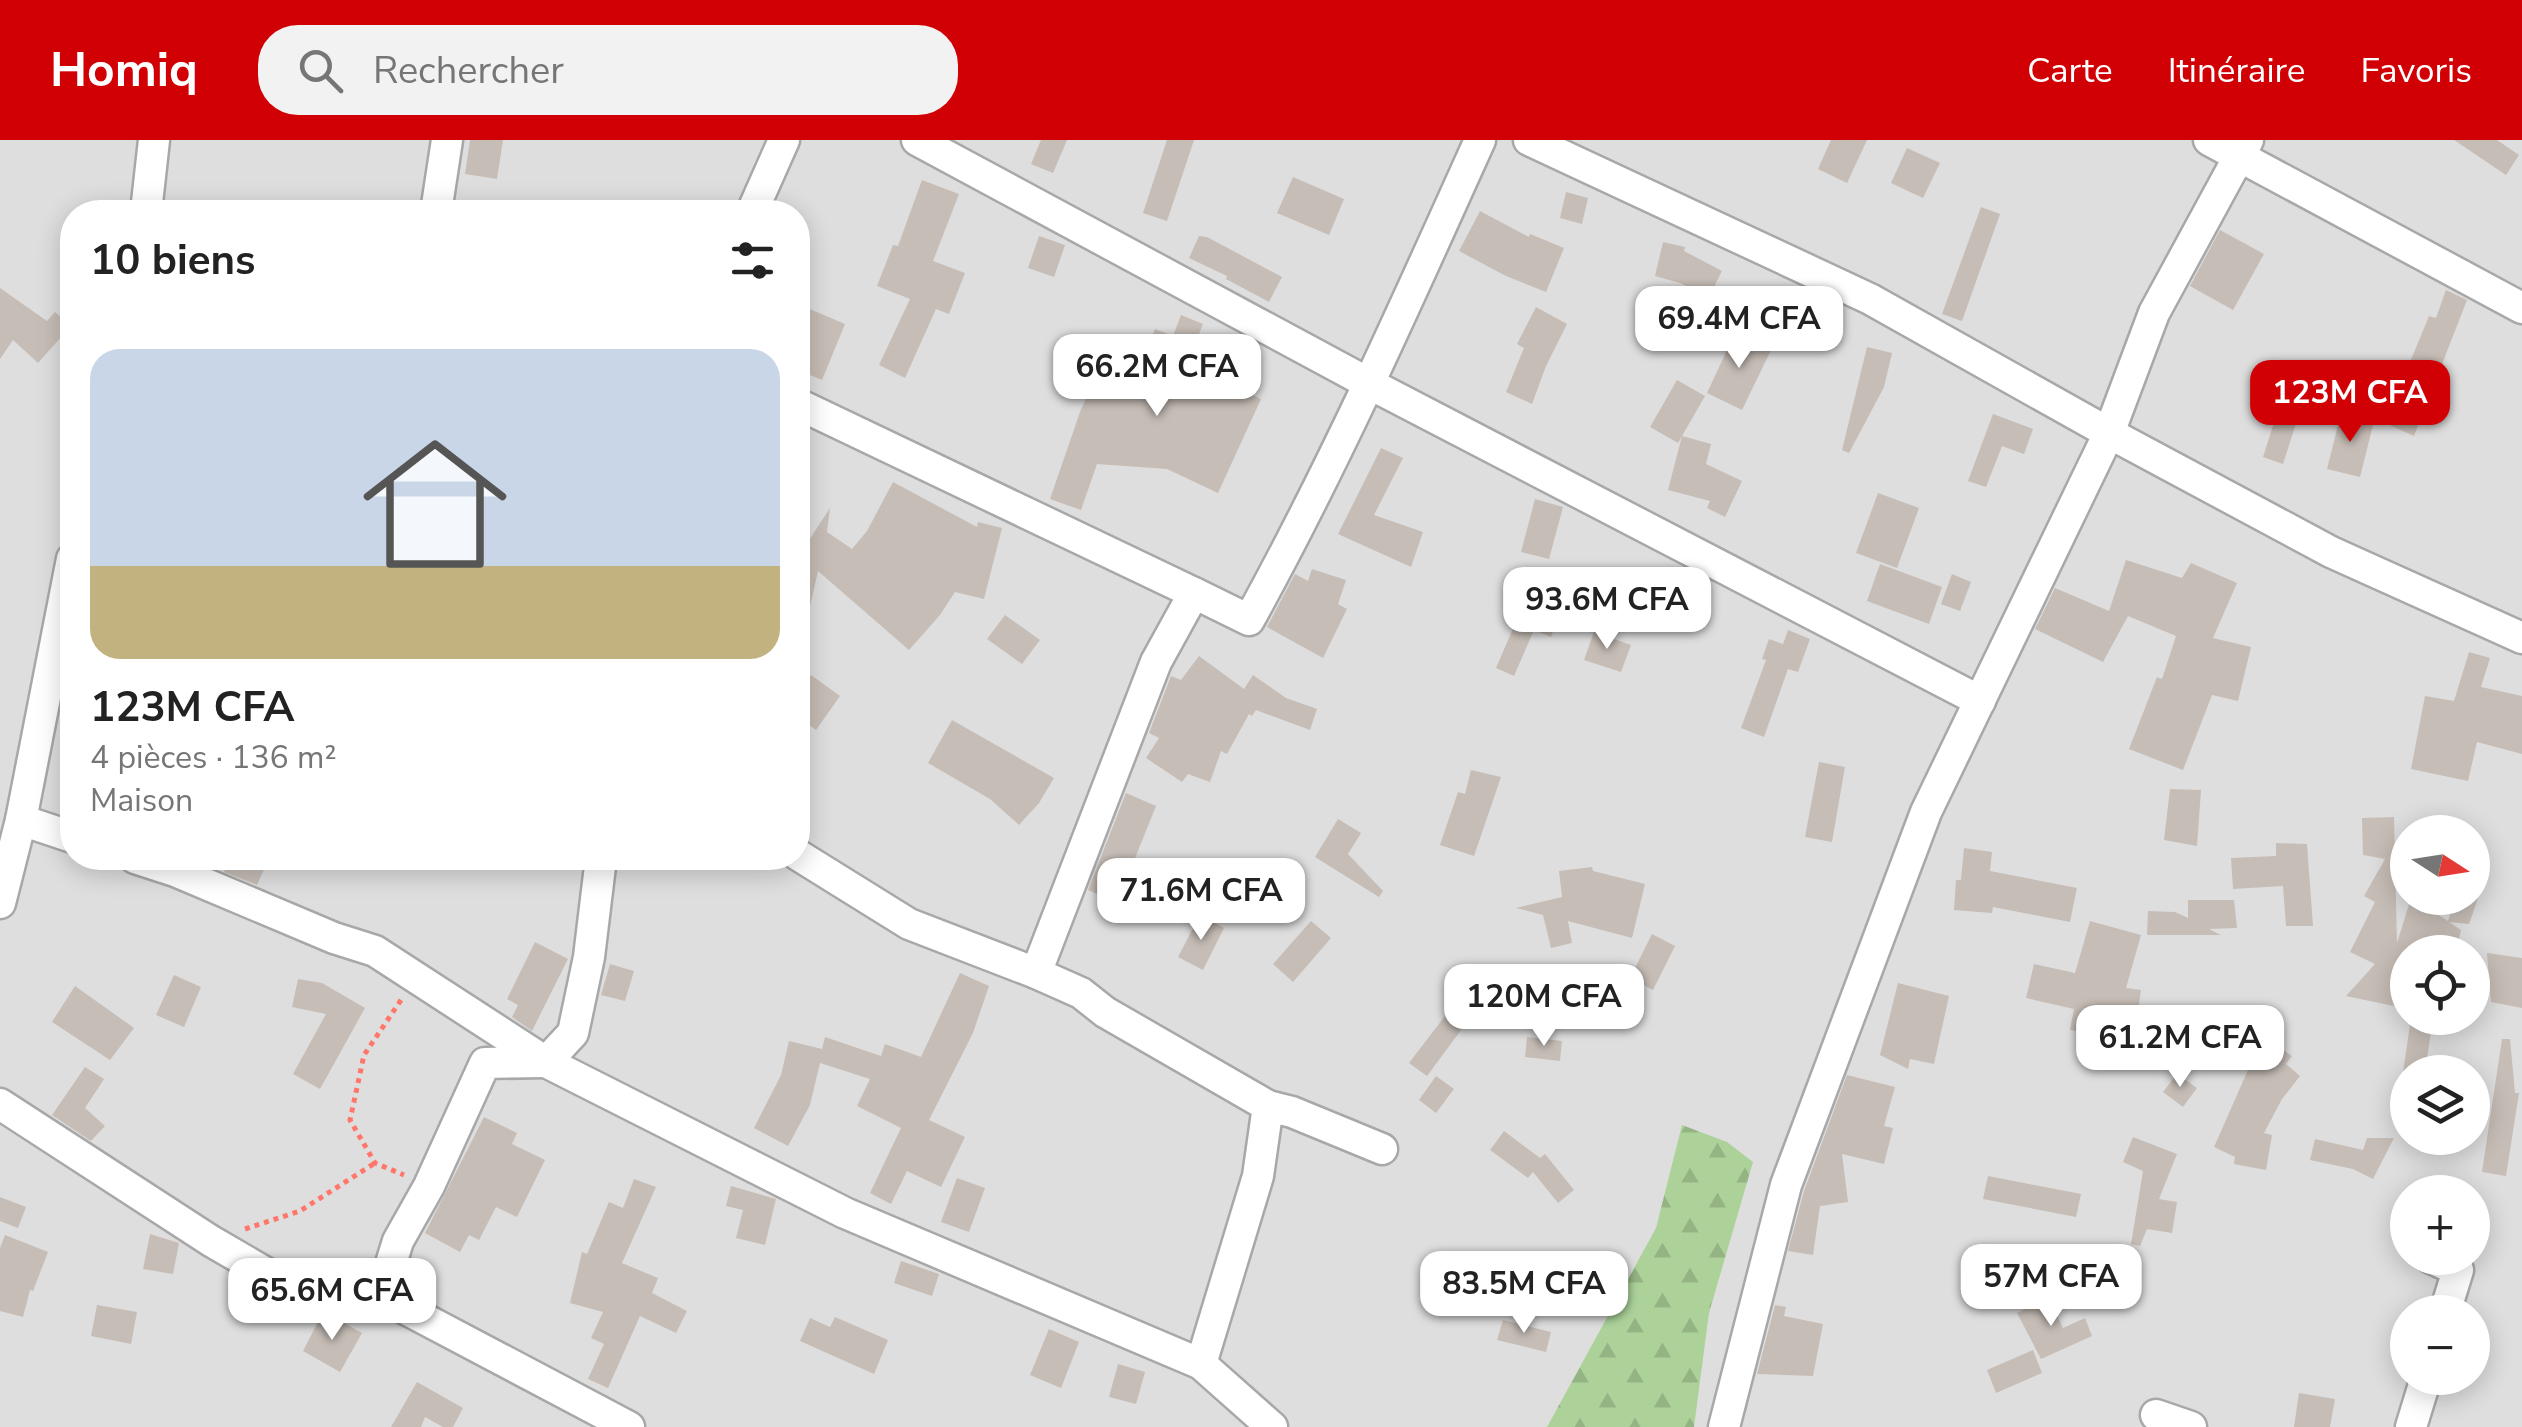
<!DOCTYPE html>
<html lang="fr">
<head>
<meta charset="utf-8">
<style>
  body { margin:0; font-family:"Nunito Sans",sans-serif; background:#f2f2f2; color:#222; height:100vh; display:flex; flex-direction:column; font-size:38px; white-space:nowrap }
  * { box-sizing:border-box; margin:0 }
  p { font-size:32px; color:#767676 }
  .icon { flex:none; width:55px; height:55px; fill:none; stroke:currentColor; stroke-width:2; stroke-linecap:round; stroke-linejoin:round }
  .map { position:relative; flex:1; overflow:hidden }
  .side { position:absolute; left:60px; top:60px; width:750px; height:670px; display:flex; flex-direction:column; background:#fff; border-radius:40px; box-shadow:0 5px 25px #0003 }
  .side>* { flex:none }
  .needle { width:65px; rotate:102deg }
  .fabs { position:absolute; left:2390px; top:675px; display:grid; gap:20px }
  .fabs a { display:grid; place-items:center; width:100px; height:100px; border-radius:50%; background:#fff; box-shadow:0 5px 25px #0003; font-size:50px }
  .price { position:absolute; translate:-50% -85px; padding:0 22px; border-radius:20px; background:#fff; color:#222; font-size:32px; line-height:65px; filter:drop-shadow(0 2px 5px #0008) }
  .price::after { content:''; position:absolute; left:50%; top:60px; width:30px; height:22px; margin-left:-15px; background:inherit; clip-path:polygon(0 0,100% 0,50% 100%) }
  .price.current { background:#d10005; color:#fff }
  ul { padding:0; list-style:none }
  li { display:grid; align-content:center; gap:20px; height:530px; padding:0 30px }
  li span { display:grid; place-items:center; height:310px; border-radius:30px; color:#555 }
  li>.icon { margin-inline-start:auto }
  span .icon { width:180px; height:180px; fill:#fffc; stroke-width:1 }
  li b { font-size:42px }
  h2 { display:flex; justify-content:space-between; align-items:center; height:120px; padding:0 30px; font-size:42px }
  header { display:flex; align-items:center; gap:60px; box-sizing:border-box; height:140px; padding:0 50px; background:#d10005; color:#fff }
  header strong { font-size:48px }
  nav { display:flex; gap:55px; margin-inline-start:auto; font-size:35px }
  .search { width:700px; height:90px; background:#f2f2f2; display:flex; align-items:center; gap:25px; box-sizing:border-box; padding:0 35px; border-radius:40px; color:#767676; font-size:38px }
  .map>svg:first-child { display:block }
  .residential { fill:#dfdede; fill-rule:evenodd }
  .forest { fill:url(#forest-firs) }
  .building { fill:#c6bdb6 }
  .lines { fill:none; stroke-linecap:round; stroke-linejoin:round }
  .minor-casing { stroke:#a8a8a8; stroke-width:35 }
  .path { stroke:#ff776b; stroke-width:5; stroke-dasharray:5 5; stroke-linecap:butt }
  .minor { stroke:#fff; stroke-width:30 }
</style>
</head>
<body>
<header>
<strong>Homiq</strong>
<div class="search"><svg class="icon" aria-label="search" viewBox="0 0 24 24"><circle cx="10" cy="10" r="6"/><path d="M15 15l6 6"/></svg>Rechercher</div>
<nav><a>Carte</a><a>Itinéraire</a><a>Favoris</a></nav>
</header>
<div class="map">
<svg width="2522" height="1287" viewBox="0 0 2522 1287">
  <defs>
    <pattern id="forest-firs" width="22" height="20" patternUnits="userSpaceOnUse" patternTransform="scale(2.5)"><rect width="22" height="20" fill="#acd29a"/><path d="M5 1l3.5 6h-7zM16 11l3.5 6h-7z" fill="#94b484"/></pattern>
  </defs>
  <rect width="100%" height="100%" fill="#f1eee7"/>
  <path class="residential" d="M0 0H2522V1287H0ZM72 72H798V718H72ZM2408 692H2472V758H2408ZM2408 812H2472V878H2408ZM2408 932H2472V998H2408ZM2408 1052H2472V1118H2408ZM2408 1172H2472V1238H2408Z"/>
  <path class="forest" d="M1682 985 1727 1002 1753 1022 1709 1173 1694 1287H1547L1656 1088Z"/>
  <g class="building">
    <path d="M470 0H503L497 39 465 34Z"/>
    <path d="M1041 0H1067L1053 33 1031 24Z"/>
    <path d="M1167 0H1194L1167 81 1143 73Z"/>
    <path d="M1831 0H1867L1847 43 1818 29Z"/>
    <path d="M2454 0H2497L2519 15 2506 35Z"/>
    <path d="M1907 8 1940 23 1923 58 1891 43Z"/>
    <path d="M1293 37 1344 59 1329 95 1277 73Z"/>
    <path d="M922 40 959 54 933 121 965 133 949 174 936 169 905 238 879 225 910 159 877 146 893 105 898 106Z"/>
    <path d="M1566 52 1588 58 1582 84 1560 78Z"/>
    <path d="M1981 67 2000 74 1962 181 1942 174Z"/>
    <path d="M1480 71 1529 97 1530 94 1564 108 1546 152 1506 136 1459 111Z"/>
    <path d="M2220 90 2264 114 2233 170 2190 146Z"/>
    <path d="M1039 96 1065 105 1054 137 1028 128Z"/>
    <path d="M1199 96 1207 97 1282 137 1269 162 1226 139 1227 136 1189 118Z"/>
    <path d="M1663 102 1685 107 1684 111 1722 131 1709 157 1680 143 1655 136Z"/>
    <path d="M0 148 47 181 55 172 71 186 38 223 13 200 0 219Z"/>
    <path d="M2446 150 2467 160 2414 296 2385 283 2429 176 2436 178Z"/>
    <path d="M798 164 845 184 822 240 798 230Z"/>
    <path d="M1536 167 1567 184 1546 226 1532 264 1506 252 1524 208 1517 204Z"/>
    <path d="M1181 175 1203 184 1187 225 1261 259 1218 353 1167 329 1097 324 1081 370 1050 359 1080 272 1104 217 1138 230 1155 189 1173 196Z"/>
    <path d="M1735 193 1771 210 1742 270 1707 253Z"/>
    <path d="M1867 207 1892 213 1884 247 1849 313 1842 310Z"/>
    <path d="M1677 240 1705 256 1678 303 1650 287Z"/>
    <path d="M2279 267 2299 274 2283 324 2263 317Z"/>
    <path d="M2341 273 2374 281 2360 337 2327 329Z"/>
    <path d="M1993 274 2033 289 2024 314 2002 306 1986 347 1968 341Z"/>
    <path d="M1682 296 1711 304 1706 324 1742 341 1725 377 1707 368 1710 361 1668 350Z"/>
    <path d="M1381 308 1403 318 1374 375 1423 392 1411 427 1338 394Z"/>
    <path d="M893 342 977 387 978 382 1002 388 984 459 955 452 940 475 909 510 818 431 806 484 798 483V417L830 368 827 392 852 409 867 391Z"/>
    <path d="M1878 353 1919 368 1897 428 1856 413Z"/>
    <path d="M1535 359 1563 367 1549 419 1521 412Z"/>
    <path d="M2126 420 2182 438 2191 423 2237 443 2213 498 2251 507 2238 561 2212 555 2183 630 2129 609 2157 537 2162 539 2176 496 2128 476 2103 522 2035 489 2055 448 2109 471Z"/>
    <path d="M1880 424 1942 447 1929 484 1867 461Z"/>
    <path d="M1312 429 1346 440 1338 464 1347 469 1323 518 1267 487 1295 434 1308 441Z"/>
    <path d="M1952 434 1971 442 1960 471 1941 464Z"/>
    <path d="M1524 463 1558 477 1551 497 1534 490 1514 536 1496 528Z"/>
    <path d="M1005 475 1040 500 1022 524 987 499Z"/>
    <path d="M1788 490 1810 499 1798 532 1788 529 1764 597 1741 588 1766 520 1762 519 1769 499 1783 504Z"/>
    <path d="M1594 492 1631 505 1621 532 1584 520Z"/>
    <path d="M2469 512 2490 518 2481 547 2522 556V614L2477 602 2468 641 2411 629 2425 556 2454 561Z"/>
    <path d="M1199 516 1244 549 1253 535 1286 558 1317 569 1310 590 1256 570 1252 576 1249 574 1227 614 1221 611 1210 642 1188 634 1182 642 1146 618 1159 598 1149 593 1171 536 1181 540Z"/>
    <path d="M811 535 840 556 816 590 798 577V553Z"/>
    <path d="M952 580 1054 638 1039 663 1019 685 990 659 928 623Z"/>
    <path d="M1819 622 1845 627 1832 702 1805 697Z"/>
    <path d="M1471 630 1501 637 1474 716 1440 705 1458 652 1465 654Z"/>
    <path d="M2170 649 2201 650 2197 706 2164 700Z"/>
    <path d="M1126 653 1156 666 1117 763 1088 750Z"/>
    <path d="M2394 677 2397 803 2411 758 2448 781 2456 758H2478L2469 784 2449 782 2461 790 2456 812H2408V869L2346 856 2375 824 2350 812 2375 762 2364 756 2385 719 2363 715 2362 678Z"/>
    <path d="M1338 679 1361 693 1348 714 1383 751 1379 757 1315 717Z"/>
    <path d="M2276 703 2307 704 2313 786H2286L2283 746 2233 749 2231 718 2276 716Z"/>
    <path d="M1964 708 1992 712 1990 731 2077 748 2070 782 1993 767 1992 773 1954 770 1956 740H1961Z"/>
    <path d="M230 718H269L257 745 224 732Z"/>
    <path d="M1592 727 1593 731 1645 744 1632 798 1568 781 1572 803 1551 808 1543 775 1516 768 1562 757 1559 731Z"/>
    <path d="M2188 760H2234L2237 788 2209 789 2221 795H2147L2148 771 2175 772 2188 778Z"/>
    <path d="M1200 775 1224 788 1203 830 1178 817Z"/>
    <path d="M1311 781 1331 798 1293 842 1273 824Z"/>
    <path d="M2090 781 2141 795 2126 848 2141 850 2137 878 2111 874 2107 896 2070 890 2074 869 2026 858 2034 824 2075 833Z"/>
    <path d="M1652 794 1675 806 1653 850 1630 838Z"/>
    <path d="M535 802 568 819 532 891 512 877 518 865 507 859Z"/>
    <path d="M2487 813 2522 818V868L2491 862Z"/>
    <path d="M610 824 634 831 625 861 601 855Z"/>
    <path d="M960 833 989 846 973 893 929 980 965 997 941 1047 907 1031 891 1064 870 1053 901 988 857 966 870 939 820 923 810 965 788 1006 754 988 781 935 789 901 822 909 825 897 881 916 885 904 921 917Z"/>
    <path d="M174 835 201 847 184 887 156 875Z"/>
    <path d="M298 839 322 843 365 868 320 949 293 934 326 874 292 867Z"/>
    <path d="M1898 843 1949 856 1934 924 1910 919 1908 929 1880 915Z"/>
    <path d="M75 846 134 888 110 920 52 882Z"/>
    <path d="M1448 872 1470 878 1427 936 1409 923Z"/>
    <path d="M2411 878H2433L2425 932H2403Z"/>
    <path d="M2263 896 2292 916 2286 924 2300 936 2282 959 2264 993 2272 995 2266 1030 2234 1024 2235 1017 2214 1007Z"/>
    <path d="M1527 897 1562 901 1560 921 1525 917Z"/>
    <path d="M2502 899H2510L2515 953H2519L2506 1036 2482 1032Z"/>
    <path d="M85 927 104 939 85 968 105 986 91 1001 52 975Z"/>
    <path d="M2177 934 2197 948 2183 967 2163 952Z"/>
    <path d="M1847 935 1895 947 1884 986 1893 988 1884 1024 1842 1014 1848 1062 1820 1066 1813 1115 1788 1111 1804 1051Z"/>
    <path d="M1436 936 1454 949 1436 973 1419 960Z"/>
    <path d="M484 977 517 993 512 1004 545 1020 517 1077 496 1067 479 1100 469 1095 460 1112 425 1093Z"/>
    <path d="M1504 991 1540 1018 1545 1014 1574 1050 1558 1063 1533 1032 1528 1038 1490 1010Z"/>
    <path d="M2133 997 2177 1014 2159 1059 2177 1062 2172 1093 2147 1089 2140 1106 2131 1104 2143 1031 2123 1022Z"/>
    <path d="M2367 998H2394L2373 1039 2353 1029 2310 1020 2315 999 2363 1010Z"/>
    <path d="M1988 1036 2081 1054 2076 1077 1983 1059Z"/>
    <path d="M957 1038 985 1048 969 1092 941 1082Z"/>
    <path d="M634 1039 656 1047 622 1123 658 1138 652 1153 687 1171 676 1193 640 1176 608 1248 588 1239 604 1204 591 1198 603 1172 570 1163 582 1112 587 1114 609 1062 623 1068Z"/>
    <path d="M731 1046 776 1059 765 1105 736 1098 743 1070 726 1066Z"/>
    <path d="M0 1057 26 1067 18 1088 0 1081Z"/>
    <path d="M150 1094 179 1103 173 1134 143 1129Z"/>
    <path d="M5 1095 48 1112 33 1151 30 1150 23 1177 0 1171V1108Z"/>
    <path d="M901 1121 939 1134 932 1156 894 1143Z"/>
    <path d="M2048 1157 2063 1188 2085 1178 2092 1196 2041 1219 2017 1173Z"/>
    <path d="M97 1165 137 1172 131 1204 91 1196Z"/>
    <path d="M1775 1165 1786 1167 1784 1176 1823 1184 1813 1236 1757 1234Z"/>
    <path d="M835 1177 888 1200 874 1234 800 1201 810 1178 830 1187Z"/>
    <path d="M337 1179 362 1193 340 1232 303 1211 319 1180Z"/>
    <path d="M1503 1180 1551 1192 1546 1212 1497 1200Z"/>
    <path d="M1049 1189 1079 1202 1061 1248 1030 1235Z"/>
    <path d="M2033 1210 2042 1233 1996 1253 1987 1230Z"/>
    <path d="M1118 1224 1145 1232 1136 1264 1109 1257Z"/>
    <path d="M417 1242 463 1268 453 1287H443L425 1277 421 1287H391Z"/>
    <path d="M2299 1253 2335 1259 2330 1287H2294Z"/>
  </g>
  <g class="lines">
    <g class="minor-casing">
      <g id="minor">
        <path d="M917 0 1370 244 1980 561"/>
        <path d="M1529 0 1870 159 2109 293 2331 412 2522 498"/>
        <path d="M2209 0 2522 168"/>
        <path d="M146 72 154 0"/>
        <path d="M436 72 447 0"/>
        <path d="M752 72 784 0"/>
        <path d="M798 264 1194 453"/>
        <path d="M21 680 72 697"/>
        <path d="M798 715 909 784 1036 833 1081 853 1105 872 1268 966"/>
        <path d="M135 718 175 731 334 798 375 811 546 922 845 1073 1201 1224 1272 1287"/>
        <path d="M0 763 21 680 72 419"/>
        <path d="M1036 833 1156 522 1194 453 1249 480C1335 324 1407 162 1480 0"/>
        <path d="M0 964 211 1101 316 1162 381 1156 629 1287"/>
        <path d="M2431 1118 2458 1130 2445 1172"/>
        <path d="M381 1156 398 1101 429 1046 485 923 546 922 573 893 589 817 601 718"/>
        <path d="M1201 1224 1258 1036 1268 966 1292 972 1382 1009"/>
        <path d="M2156 1275 2191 1287"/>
        <path d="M1724 1287 1786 1045 1926 672 2109 293 2154 173 2248 0"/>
        <path d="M2411 1287 2426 1238"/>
      </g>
    </g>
    <g class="path">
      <path d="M401 860 364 915 350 980 375 1023 404 1035"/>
      <path d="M245 1089 300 1071 375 1023"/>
    </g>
    <use href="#minor" class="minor"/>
  </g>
</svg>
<div class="fabs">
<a><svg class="needle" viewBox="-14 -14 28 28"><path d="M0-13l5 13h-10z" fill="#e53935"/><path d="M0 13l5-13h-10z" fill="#767676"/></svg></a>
<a><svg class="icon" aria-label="locate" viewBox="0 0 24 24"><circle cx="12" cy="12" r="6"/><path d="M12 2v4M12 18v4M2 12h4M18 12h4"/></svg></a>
<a><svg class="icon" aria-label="layers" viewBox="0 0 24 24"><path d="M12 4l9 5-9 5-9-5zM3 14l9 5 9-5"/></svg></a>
<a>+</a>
<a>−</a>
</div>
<b class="price" style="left:1739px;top:231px">69.4M CFA</b>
<b class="price" style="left:1157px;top:279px">66.2M CFA</b>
<b class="price current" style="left:2350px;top:305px">123M CFA</b>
<b class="price" style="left:1607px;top:512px">93.6M CFA</b>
<b class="price" style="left:1201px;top:803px">71.6M CFA</b>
<b class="price" style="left:1544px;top:909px">120M CFA</b>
<b class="price" style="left:2180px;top:950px">61.2M CFA</b>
<b class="price" style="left:2051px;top:1189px">57M CFA</b>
<b class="price" style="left:1524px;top:1196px">83.5M CFA</b>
<b class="price" style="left:332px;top:1203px">65.6M CFA</b>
<section class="side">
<h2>10 biens<svg class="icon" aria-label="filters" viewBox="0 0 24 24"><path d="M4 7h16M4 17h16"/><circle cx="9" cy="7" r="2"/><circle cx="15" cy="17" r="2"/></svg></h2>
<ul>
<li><span style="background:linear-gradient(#c9d6e8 70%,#c2b280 0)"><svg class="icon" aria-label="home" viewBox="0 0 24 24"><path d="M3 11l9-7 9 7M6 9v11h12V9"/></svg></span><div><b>123M CFA</b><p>4 pièces · 136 m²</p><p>Maison</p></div></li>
</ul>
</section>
</div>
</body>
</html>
